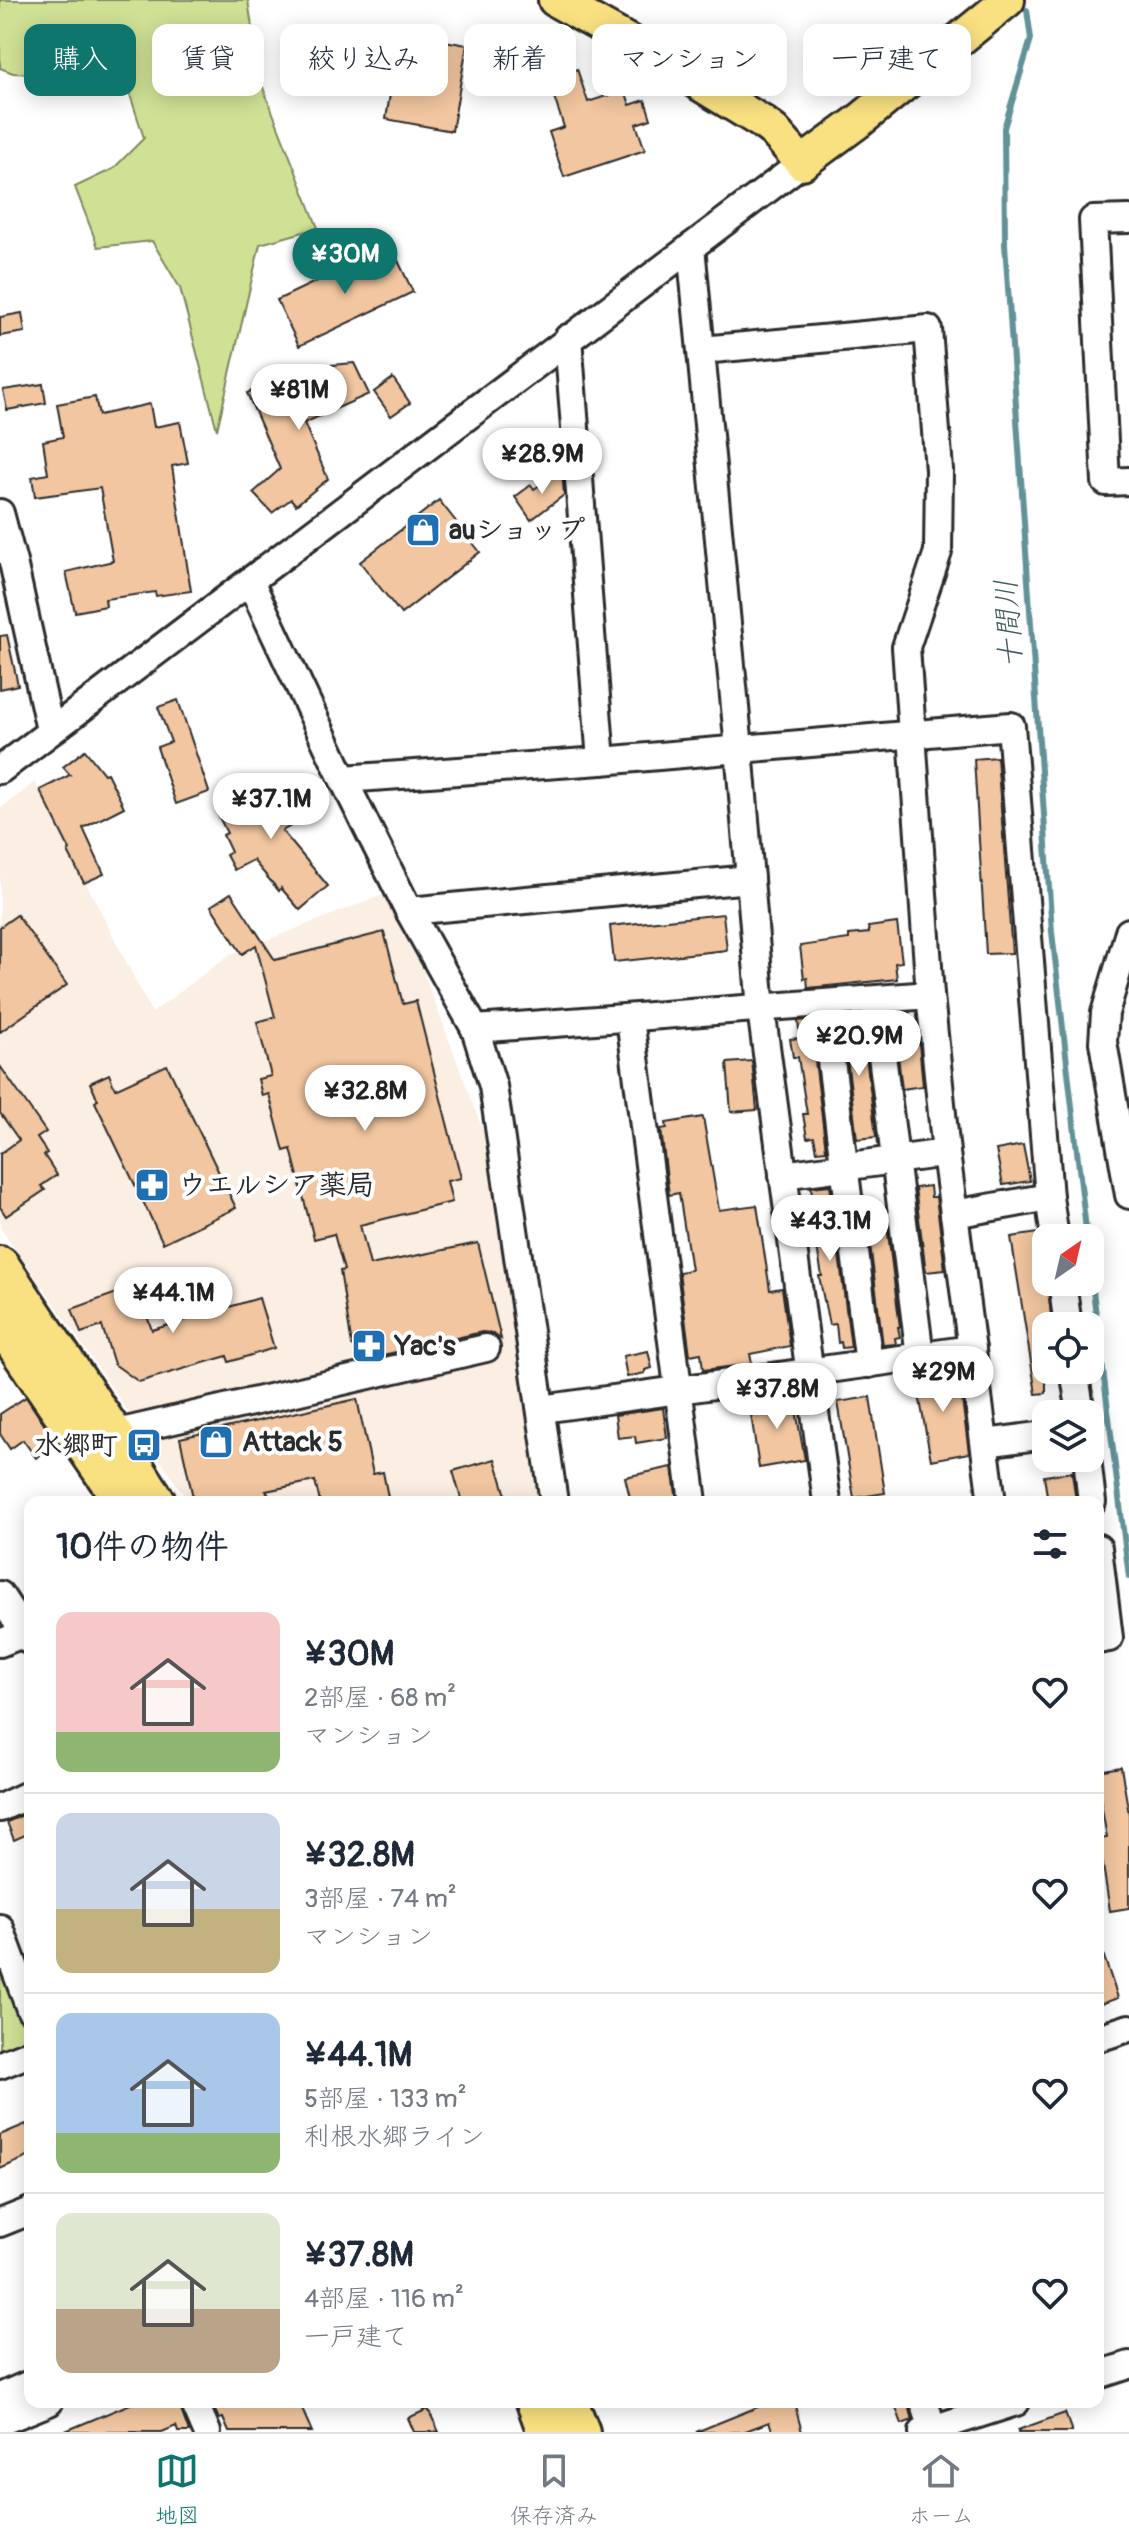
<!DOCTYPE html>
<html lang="ja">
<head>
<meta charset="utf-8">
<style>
  body { margin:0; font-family:Pangolin,"Klee One",sans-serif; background:#f2f2f3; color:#1f2937; height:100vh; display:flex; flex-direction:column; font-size:30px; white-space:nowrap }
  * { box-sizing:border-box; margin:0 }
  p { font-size:26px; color:#747a83 }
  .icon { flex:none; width:44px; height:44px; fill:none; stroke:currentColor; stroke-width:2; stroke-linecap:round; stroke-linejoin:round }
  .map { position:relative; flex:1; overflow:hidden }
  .sheet { position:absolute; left:24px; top:1496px; width:1080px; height:912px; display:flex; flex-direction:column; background:#fff; border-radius:16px; box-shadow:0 4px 20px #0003 }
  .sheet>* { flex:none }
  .guide { position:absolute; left:24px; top:24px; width:1082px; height:72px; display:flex; gap:16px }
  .needle { width:52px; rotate:34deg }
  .buttons { position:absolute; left:1032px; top:1224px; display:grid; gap:16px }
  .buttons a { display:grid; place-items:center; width:72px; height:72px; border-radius:16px; background:#fff; box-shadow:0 4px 20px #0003; font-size:40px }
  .price { position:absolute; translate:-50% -68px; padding:0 18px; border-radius:28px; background:#fff; color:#222; font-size:26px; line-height:52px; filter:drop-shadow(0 2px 4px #0008) }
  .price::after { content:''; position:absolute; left:50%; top:48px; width:24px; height:18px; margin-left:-12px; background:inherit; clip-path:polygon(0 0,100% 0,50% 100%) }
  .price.on { background:#0f766e; color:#fff }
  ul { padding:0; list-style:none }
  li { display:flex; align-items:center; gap:24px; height:200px; padding:0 32px }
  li+li { border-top:2px solid #e0e1e3 }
  li span { display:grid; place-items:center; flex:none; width:224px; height:160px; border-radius:16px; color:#555 }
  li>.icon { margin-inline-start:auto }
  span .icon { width:96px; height:96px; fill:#fffc; stroke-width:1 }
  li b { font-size:34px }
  h2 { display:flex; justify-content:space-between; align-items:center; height:96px; padding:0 32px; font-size:34px }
  .chip { padding:0 28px; border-radius:16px; background:#fff; box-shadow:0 4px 20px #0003; font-size:28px; line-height:72px }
  .chip.on { background:#0f766e; color:#fff }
  .tabs { display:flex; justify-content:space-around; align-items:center; height:112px; border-top:2px solid #e0e1e3; background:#fff; font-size:22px; color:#747a83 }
  .tabs a { display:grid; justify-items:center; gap:4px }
  .tabs .on { color:#0f766e }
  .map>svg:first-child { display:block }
  .built { fill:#fbeee2 }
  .green { fill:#cfe195; stroke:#7d8660; stroke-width:2 }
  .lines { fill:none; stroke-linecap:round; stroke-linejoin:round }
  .stream { stroke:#629198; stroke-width:6 }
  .building { fill:#f1c6a0; stroke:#2b2b2b; stroke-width:2 }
  .minor-casing { stroke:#2b2b2b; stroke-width:32 }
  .major-casing { stroke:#2b2b2b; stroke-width:38 }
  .highway-casing { stroke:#2b2b2b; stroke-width:44 }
  .minor { stroke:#fff; stroke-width:26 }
  .major { stroke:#f9e181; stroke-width:32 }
  .highway { stroke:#f9e181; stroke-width:38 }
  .labels { text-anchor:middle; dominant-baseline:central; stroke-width:8; stroke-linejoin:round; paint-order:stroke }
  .poi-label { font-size:28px; font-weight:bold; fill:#2b2b2b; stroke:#fff; text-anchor:start }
  .water-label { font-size:30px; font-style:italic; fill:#465e62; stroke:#fff }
</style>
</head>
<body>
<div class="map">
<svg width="1129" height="2432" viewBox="0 0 1129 2432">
  <rect width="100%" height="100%" fill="#fff"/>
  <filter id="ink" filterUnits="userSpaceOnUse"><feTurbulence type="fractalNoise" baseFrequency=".0125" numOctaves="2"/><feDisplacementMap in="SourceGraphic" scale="16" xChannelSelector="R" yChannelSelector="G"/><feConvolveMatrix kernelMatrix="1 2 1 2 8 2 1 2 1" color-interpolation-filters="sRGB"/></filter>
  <g filter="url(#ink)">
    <path class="built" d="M35 782 152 1013 229 955 393 891 491 1152 541 1502H189L50 1297 0 1228V809Z"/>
    <g class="green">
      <path d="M0 0H248L260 80 318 228 260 244 217 430 180 288 152 241 98 247 75 187 113 169 144 138 124 76 13 73 0 68Z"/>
      <path d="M0 1928 30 2009V2053L0 2065Z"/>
    </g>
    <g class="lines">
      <g class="stream">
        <path d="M1027 10 1031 39 1004 128 1005 244 1052 932 1087 1238"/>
        <path d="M1090 1267 1129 1577"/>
      </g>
    </g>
    <g class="building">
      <path d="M400 33 467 45 452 131 386 119Z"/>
      <path d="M577 69 588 102 625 90 630 105 645 100 651 119 636 124 645 150 564 177 549 132 564 127 548 79Z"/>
      <path d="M391 246 413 292 299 346 277 300Z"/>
      <path d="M22 313 25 332 0 336V317Z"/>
      <path d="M354 363 369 394 304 423 328 479 296 505 291 499 272 513 253 493 280 469 247 393 284 377 293 398 336 378 332 365Z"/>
      <path d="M393 378 410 403 391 416 374 392Z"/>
      <path d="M43 384 46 403 7 410 3 390Z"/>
      <path d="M95 397 99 415 150 404 154 427 180 422 188 463 172 466 191 591 156 596 155 592 105 599 106 606 75 612 66 572 113 561 100 488 35 497 32 477 48 474 43 441 63 437 57 404Z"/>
      <path d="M562 470 564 495 531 520 515 497 531 485 534 489Z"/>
      <path d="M439 500 480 552 401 614 360 562Z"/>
      <path d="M7 635 18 685 0 689V636Z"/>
      <path d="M178 700 209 792 176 804 157 747 171 742 158 707Z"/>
      <path d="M85 750 104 774 107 773 124 807 83 828 104 874 84 883 68 852 70 850 40 790 70 775 63 767Z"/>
      <path d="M997 757 1012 953 986 954 974 759Z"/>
      <path d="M282 777 303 816 297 819 298 822 282 831 328 886 300 910 281 888 279 891 253 860 234 870 226 855 231 852 223 835 227 833 217 813Z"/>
      <path d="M231 893 275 960 384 932 403 1004 416 1001 461 1178 447 1181 452 1202 360 1225 370 1265 478 1243 501 1339 491 1333 482 1332 370 1358 352 1346 340 1271 344 1270 334 1234 314 1239 291 1149 284 1151 269 1094 262 1096 258 1079 271 1076 257 1022 275 1017 256 945 242 954 211 906Z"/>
      <path d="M723 914 727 950 614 962 610 926Z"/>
      <path d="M17 915 67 985 0 1032V927Z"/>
      <path d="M897 923 902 962 895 963 897 979 808 988 807 978 804 979 800 946 849 939V935L869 933 868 927Z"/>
      <path d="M909 1013 911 1022H917L923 1086 902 1089 893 1015Z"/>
      <path d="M861 1016 876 1137 857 1139 842 1018Z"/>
      <path d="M810 1020 826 1150 817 1151 814 1137 807 1138 803 1114H807L798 1057H793L790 1039 800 1038 798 1021Z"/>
      <path d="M752 1061 757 1110 731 1112 727 1063Z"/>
      <path d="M167 1065 236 1208 163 1243 95 1102 98 1100 90 1083 109 1074 115 1089Z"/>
      <path d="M0 1066 46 1132 37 1138 47 1153 44 1155 57 1175 41 1186 45 1190 6 1216 0 1207V1154L19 1140 0 1113Z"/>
      <path d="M703 1117 719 1210 757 1205 770 1290 782 1288 790 1346 750 1354 752 1364 703 1370 701 1353 690 1355 679 1272 691 1270 679 1193 669 1195 661 1129 667 1128 666 1123Z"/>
      <path d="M1023 1145 1030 1181 1003 1185 996 1150Z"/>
      <path d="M830 1185 851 1347 842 1348 841 1342 838 1343 836 1324 829 1325 819 1276H822L814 1230H817L811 1187Z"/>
      <path d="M930 1186 931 1197H936L945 1270 926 1272 915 1188Z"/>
      <path d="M886 1218 900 1327H898L900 1337 895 1338 896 1344 883 1345 867 1221Z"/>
      <path d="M1038 1233 1046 1267 1052 1326H1046V1393L1036 1394 1011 1237Z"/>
      <path d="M136 1286 152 1330 259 1298 274 1348 229 1362 227 1356 139 1382 114 1364 102 1326 81 1333 72 1309Z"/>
      <path d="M648 1351 652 1368 645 1370V1373L627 1377 623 1356Z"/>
      <path d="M941 1369 943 1377 947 1376V1379L959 1376 969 1453 931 1460 915 1373Z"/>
      <path d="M793 1394 805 1460 759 1468 749 1401Z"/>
      <path d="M26 1397 57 1444 36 1458 23 1440 10 1449 0 1434V1414Z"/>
      <path d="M870 1397 885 1493 854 1498 838 1402Z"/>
      <path d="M357 1399 373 1474 383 1472 389 1502H320L315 1481 266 1491 274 1502H194L180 1438Z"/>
      <path d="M663 1408 667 1438 636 1443 635 1436 618 1438 615 1415Z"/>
      <path d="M495 1459 508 1502H462L453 1471Z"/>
      <path d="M672 1467 677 1501 631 1502 625 1477Z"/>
      <path d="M1072 1472 1076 1502H1048L1044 1476Z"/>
      <path d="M1121 1767 1129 1814V1908L1110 1911 1099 1839 1107 1838 1098 1786V1771Z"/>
      <path d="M25 1814 30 1833 14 1840 7 1822Z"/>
      <path d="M1098 1948H1101L1118 1998 1098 2005Z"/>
      <path d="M26 2124 30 2134V2156L0 2169V2135Z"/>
      <path d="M135 2402H178L189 2432H178L176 2426 162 2432H63Z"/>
      <path d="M211 2402H299L312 2432H229L223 2418 219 2419Z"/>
      <path d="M770 2402H794L802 2432H773L769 2422 743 2432H696Z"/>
      <path d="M894 2402H908L913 2420 902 2424Z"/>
      <path d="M428 2409 439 2432H414L408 2418Z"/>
      <path d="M1065 2413 1072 2432H1018V2430Z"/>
    </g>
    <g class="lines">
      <g class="minor-casing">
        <g id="minor">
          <path d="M1129 219 1093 220 1106 482 1129 481"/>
          <path d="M691 247 739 749 761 1009 827 1502"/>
          <path d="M568 338 601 761"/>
          <path d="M702 350 928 329 939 470 938 552 906 647 930 995 946 1153 992 1502"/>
          <path d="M0 513 13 562 50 730"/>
          <path d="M250 581 343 779 409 911 475 1029 493 1086 554 1502"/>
          <path d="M0 770 802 163"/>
          <path d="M343 779 601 761 1011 726 1049 1197 1055 1238"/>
          <path d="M409 911 750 879"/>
          <path d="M1129 932 1105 1013 1103 1042 1129 1195"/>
          <path d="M875 1000 920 1356"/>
          <path d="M824 1005 869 1364"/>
          <path d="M630 1019 693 1502"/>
          <path d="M475 1029 930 995"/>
          <path d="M783 1175 946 1153"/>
          <path d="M954 1214 1049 1197"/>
          <path d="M1062 1282 1068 1326"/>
          <path d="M1074 1370 1081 1414"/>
          <path d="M542 1409 972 1349"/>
          <path d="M113 1434 486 1348"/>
          <path d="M985 1443 1046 1435"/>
          <path d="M1087 1458 1092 1502"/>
          <path d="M1098 1548 1109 1638 1098 1640"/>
          <path d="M0 1595 30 1641"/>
          <path d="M0 1643 30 1631"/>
          <path d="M0 1808 30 1794"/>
          <path d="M0 1928 30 2009"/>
          <path d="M1098 2038 1129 2028"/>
          <path d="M0 2065 30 2053"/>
          <path d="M0 2223 30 2211"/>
          <path d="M1098 2375 1129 2365"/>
          <path d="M0 2397 30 2384"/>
          <path d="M194 2402 207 2432"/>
          <path d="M924 2402 934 2432"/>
          <path d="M0 2422 49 2402"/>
          <path d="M923 2432 1016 2402"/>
        </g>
      </g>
      <g class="major-casing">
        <path id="major" d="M555 0 646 51 762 122 774 131 802 163 859 121 1008 0"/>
      </g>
      <g class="highway-casing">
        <g id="highway">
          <path d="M0 1266 113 1434 156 1502"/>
          <path d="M0 1321 124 1502"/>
          <path d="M536 2402 547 2432"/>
          <path d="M568 2402 580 2432"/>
        </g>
      </g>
      <use href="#minor" class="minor"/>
      <use href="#major" class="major"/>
      <use href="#highway" class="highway"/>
    </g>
  </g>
  <defs>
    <g id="shop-square" transform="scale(1.8)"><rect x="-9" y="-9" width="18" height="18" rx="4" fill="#1f6fb2" stroke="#fff"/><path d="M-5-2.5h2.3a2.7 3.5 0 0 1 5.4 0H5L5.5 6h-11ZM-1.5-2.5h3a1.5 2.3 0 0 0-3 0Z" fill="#fff"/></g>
    <g id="pharmacy-square" transform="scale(1.8)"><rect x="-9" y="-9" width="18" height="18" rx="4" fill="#1f6fb2" stroke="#fff"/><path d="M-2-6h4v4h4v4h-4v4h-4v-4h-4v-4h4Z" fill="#fff"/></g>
    <g id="bus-square" transform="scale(1.8)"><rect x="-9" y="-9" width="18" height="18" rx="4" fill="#1f6fb2" stroke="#fff"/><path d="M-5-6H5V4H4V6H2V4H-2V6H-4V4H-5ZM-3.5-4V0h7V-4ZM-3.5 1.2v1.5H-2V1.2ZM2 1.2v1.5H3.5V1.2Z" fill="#fff"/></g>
  </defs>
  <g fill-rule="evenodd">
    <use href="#shop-square" x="423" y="530"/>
    <use href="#pharmacy-square" x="152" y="1185"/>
    <use href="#pharmacy-square" x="369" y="1346"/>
    <use href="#shop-square" x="216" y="1442"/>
    <use href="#bus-square" x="144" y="1445"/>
  </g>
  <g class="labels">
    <g class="poi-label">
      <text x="449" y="530">auショップ</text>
      <text x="178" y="1185">ウエルシア薬局</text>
      <text x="395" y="1346">Yac's</text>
      <text x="242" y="1442">Attack 5</text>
      <text x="118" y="1445" text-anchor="end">水郷町</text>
    </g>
    <g class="water-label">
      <text transform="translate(1009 624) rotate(-94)">十間川</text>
    </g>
  </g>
</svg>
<div class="buttons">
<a><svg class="needle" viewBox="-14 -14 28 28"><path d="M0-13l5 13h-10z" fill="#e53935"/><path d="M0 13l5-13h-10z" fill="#747a83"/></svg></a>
<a><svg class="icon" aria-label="locate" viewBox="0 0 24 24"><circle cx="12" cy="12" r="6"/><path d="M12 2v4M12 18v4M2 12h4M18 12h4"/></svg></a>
<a><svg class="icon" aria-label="layers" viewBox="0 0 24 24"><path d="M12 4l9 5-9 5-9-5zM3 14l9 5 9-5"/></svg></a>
</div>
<b class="price on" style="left:345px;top:296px">¥30M</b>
<b class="price" style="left:299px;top:432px">¥81M</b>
<b class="price" style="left:542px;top:496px">¥28.9M</b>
<b class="price" style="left:271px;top:841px">¥37.1M</b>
<b class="price" style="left:859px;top:1078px">¥20.9M</b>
<b class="price" style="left:365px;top:1133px">¥32.8M</b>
<b class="price" style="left:830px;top:1263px">¥43.1M</b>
<b class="price" style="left:173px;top:1335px">¥44.1M</b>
<b class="price" style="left:943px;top:1414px">¥29M</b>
<b class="price" style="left:777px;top:1431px">¥37.8M</b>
<div class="guide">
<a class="chip on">購入</a>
<a class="chip">賃貸</a>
<a class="chip">絞り込み</a>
<a class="chip">新着</a>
<a class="chip">マンション</a>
<a class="chip">一戸建て</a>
</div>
<section class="sheet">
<h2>10件の物件<svg class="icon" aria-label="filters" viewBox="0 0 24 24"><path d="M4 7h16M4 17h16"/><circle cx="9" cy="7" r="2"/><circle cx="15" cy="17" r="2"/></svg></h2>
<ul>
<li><span style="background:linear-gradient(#f6c9c9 75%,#8fb573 0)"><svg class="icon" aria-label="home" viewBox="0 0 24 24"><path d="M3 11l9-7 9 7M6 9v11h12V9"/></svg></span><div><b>¥30M</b><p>2部屋 · 68 m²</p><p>マンション</p></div><svg class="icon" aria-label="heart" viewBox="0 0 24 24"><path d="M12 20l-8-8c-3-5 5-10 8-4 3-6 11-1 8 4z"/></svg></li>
<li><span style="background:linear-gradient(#c9d6e8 60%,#c2b280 0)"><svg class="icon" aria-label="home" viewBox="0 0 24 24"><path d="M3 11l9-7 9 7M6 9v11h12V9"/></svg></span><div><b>¥32.8M</b><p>3部屋 · 74 m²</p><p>マンション</p></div><svg class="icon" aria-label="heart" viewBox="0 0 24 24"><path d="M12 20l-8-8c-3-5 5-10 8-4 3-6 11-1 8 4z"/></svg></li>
<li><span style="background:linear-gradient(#a9c7e8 75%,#8fb573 0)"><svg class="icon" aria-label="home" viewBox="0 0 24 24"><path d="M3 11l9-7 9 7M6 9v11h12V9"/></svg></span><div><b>¥44.1M</b><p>5部屋 · 133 m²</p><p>利根水郷ライン</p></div><svg class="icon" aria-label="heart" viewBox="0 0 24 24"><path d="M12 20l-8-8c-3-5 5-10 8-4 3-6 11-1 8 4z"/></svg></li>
<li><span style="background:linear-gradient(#dfe7d0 60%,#b9a48a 0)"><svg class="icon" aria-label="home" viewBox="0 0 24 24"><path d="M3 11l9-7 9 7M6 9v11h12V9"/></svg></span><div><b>¥37.8M</b><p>4部屋 · 116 m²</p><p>一戸建て</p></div><svg class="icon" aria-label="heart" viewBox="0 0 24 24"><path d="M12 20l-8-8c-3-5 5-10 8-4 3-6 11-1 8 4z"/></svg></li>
</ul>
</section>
</div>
<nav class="tabs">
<a class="on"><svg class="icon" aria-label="map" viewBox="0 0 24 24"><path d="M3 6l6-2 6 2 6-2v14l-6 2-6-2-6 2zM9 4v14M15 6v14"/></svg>地図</a>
<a><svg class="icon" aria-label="saved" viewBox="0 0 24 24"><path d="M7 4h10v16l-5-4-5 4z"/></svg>保存済み</a>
<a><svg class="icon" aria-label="home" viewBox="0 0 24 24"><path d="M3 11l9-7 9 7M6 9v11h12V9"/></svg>ホーム</a>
</nav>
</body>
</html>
